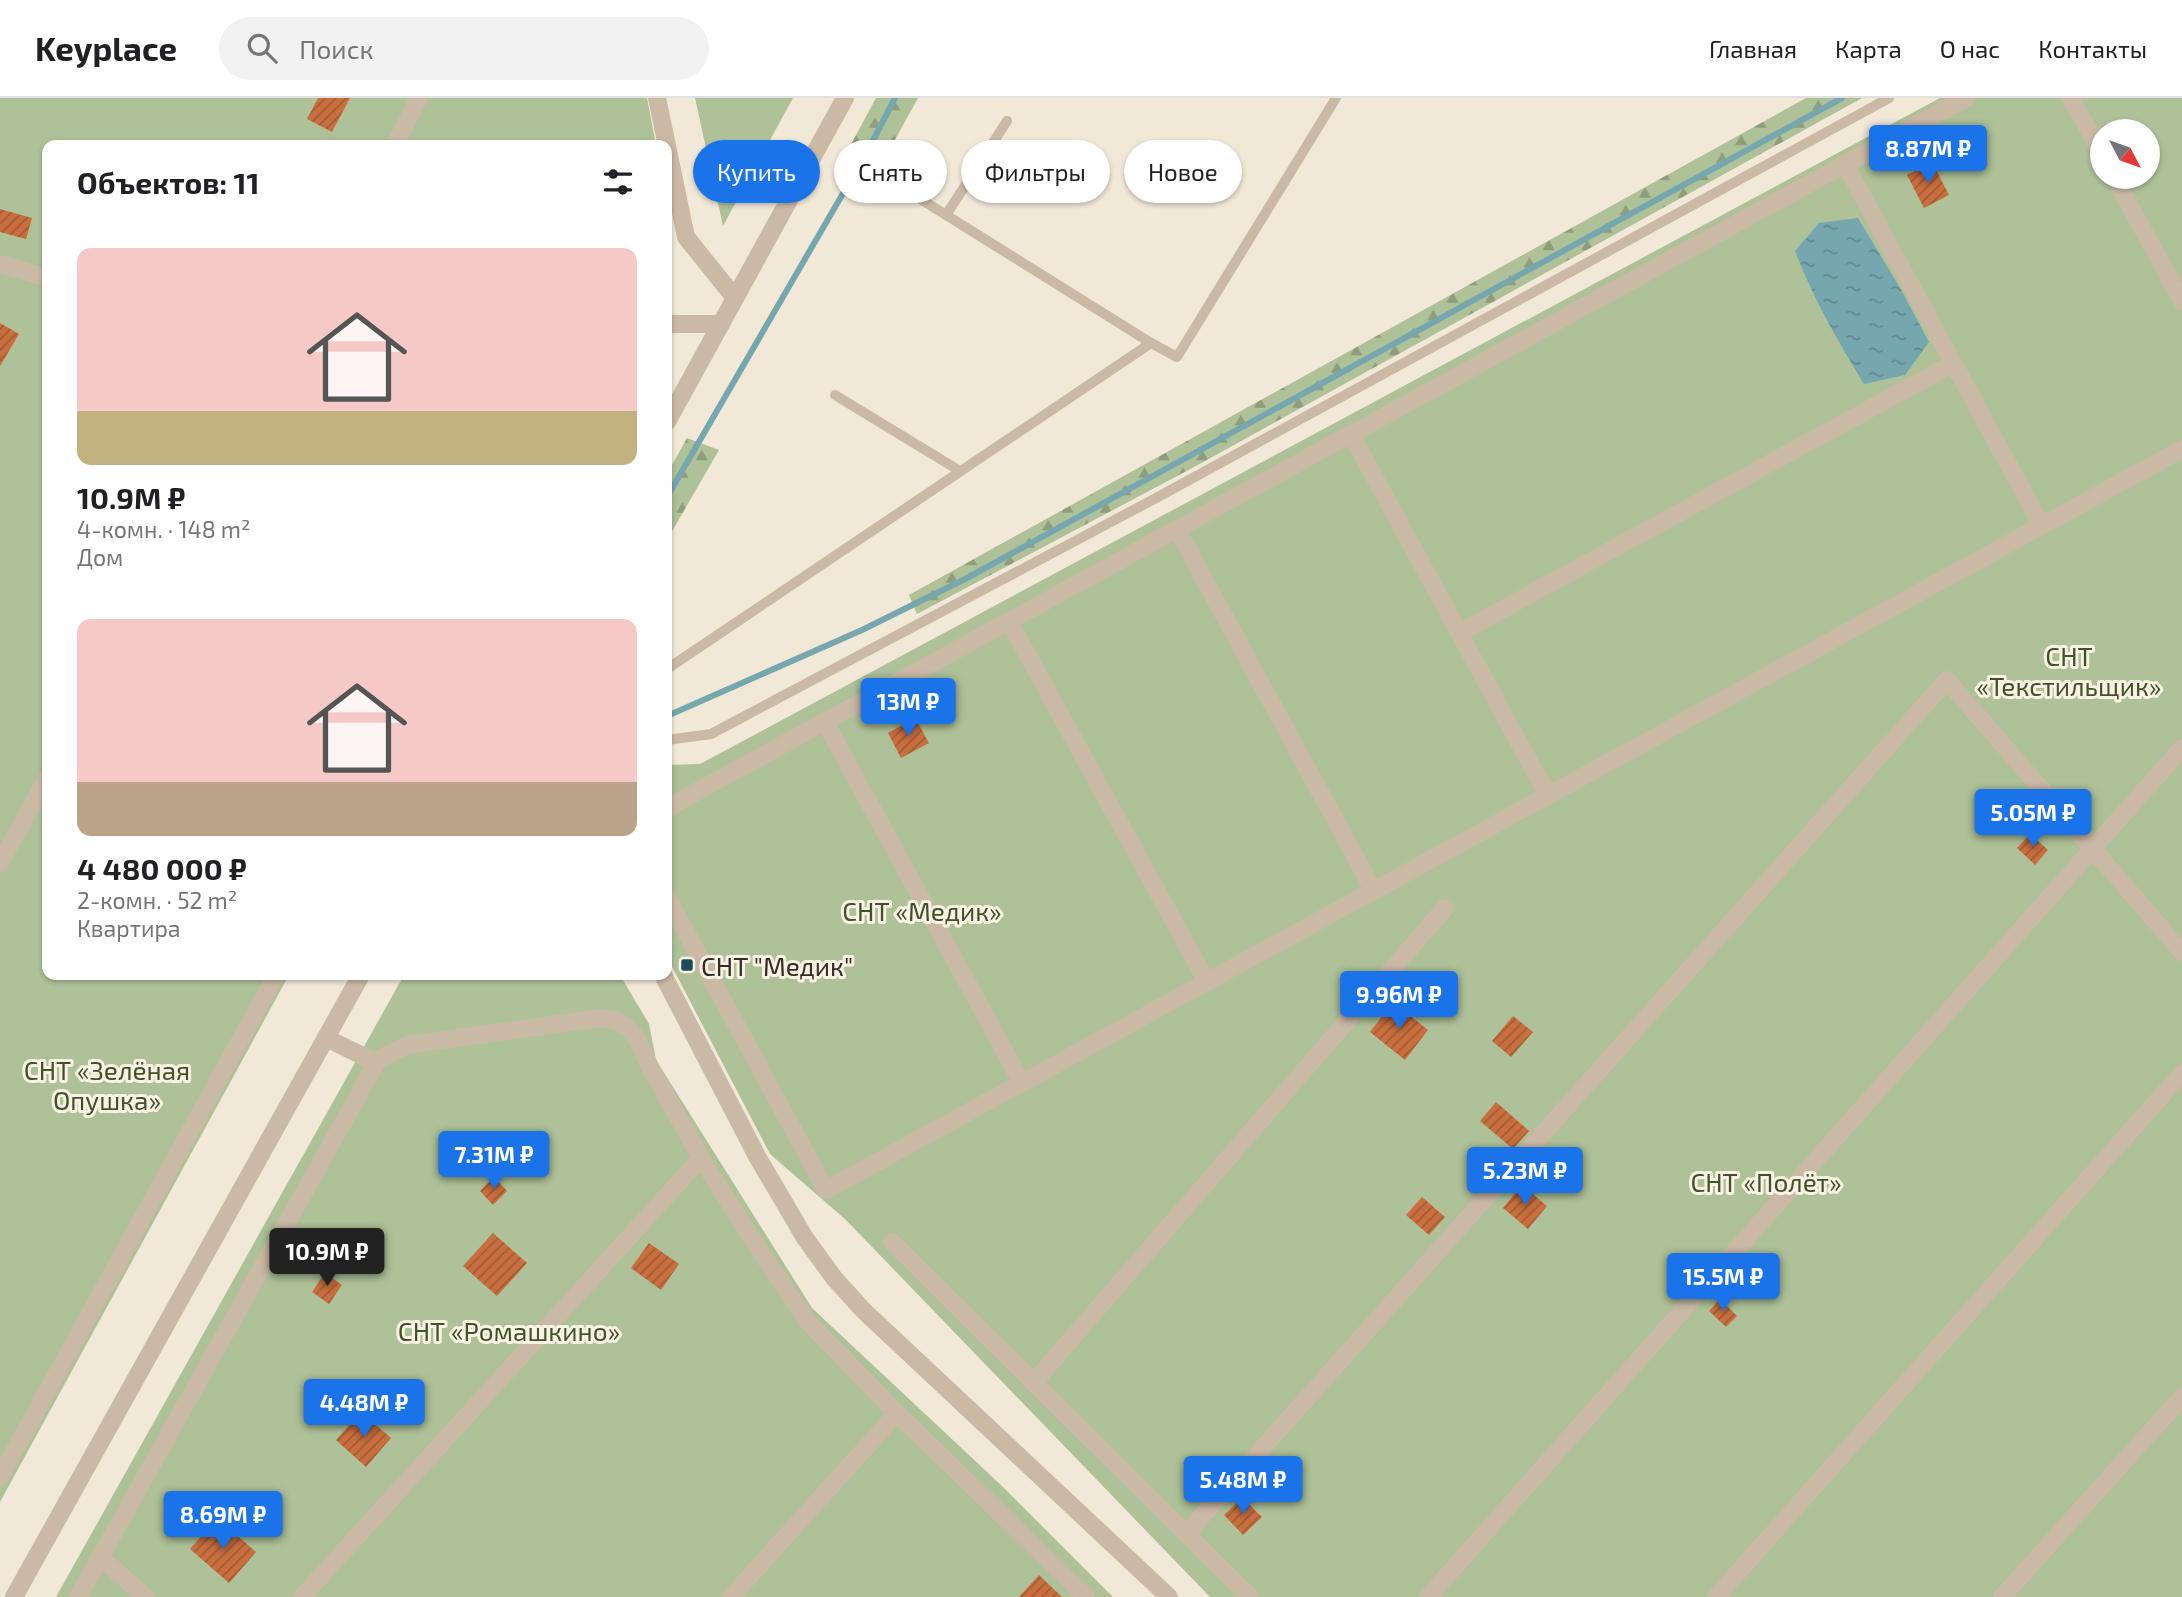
<!DOCTYPE html>
<html lang="ru">
<head>
<meta charset="utf-8">
<style>
  body { margin:0; font-family:"Exo 2",sans-serif; background:#f2f2f2; color:#202124; height:100vh; display:flex; flex-direction:column; font-size:26px; white-space:nowrap }
  * { box-sizing:border-box; margin:0 }
  p { font-size:23px; color:#757577 }
  .icon { flex:none; width:38px; height:38px; fill:none; stroke:currentColor; stroke-width:2; stroke-linecap:round; stroke-linejoin:round }
  .map { position:relative; flex:1; overflow:hidden }
  .sheet { position:absolute; left:42px; top:42px; width:630px; height:840px; display:flex; flex-direction:column; background:#fff; border-radius:14px; box-shadow:0 2px 5px #0004 }
  .sheet>* { flex:none }
  .top-card { position:absolute; left:693px; top:42px; width:665px; height:63px; display:flex; gap:14px }
  .needle { width:46px; rotate:131deg }
  .tools { position:absolute; left:2090px; top:21px; display:grid; gap:14px }
  .tools a { display:grid; place-items:center; width:70px; height:70px; border-radius:50%; background:#fff; box-shadow:0 2px 5px #0004; font-size:35px }
  .price { position:absolute; translate:-50% -60px; padding:0 16px; border-radius:7px; background:#1a73e8; color:#fff; font-size:23px; line-height:46px; filter:drop-shadow(0 2px 4px #0008) }
  .price::after { content:''; position:absolute; left:50%; top:42px; width:21px; height:16px; margin-left:-10px; background:inherit; clip-path:polygon(0 0,100% 0,50% 100%) }
  .price.on { background:#222; color:#fff }
  ul { padding:0; list-style:none }
  li { display:grid; align-content:center; gap:14px; height:371px; padding:0 35px }
  li span { display:grid; place-items:center; height:217px; border-radius:14px; color:#555 }
  li>.icon { margin-inline-start:auto }
  span .icon { width:126px; height:126px; fill:#fffc; stroke-width:1 }
  li b { font-size:30px }
  h2 { display:flex; justify-content:space-between; align-items:center; height:84px; padding:0 35px; font-size:30px }
  .tag { padding:0 24px; border-radius:32px; background:#fff; box-shadow:0 2px 5px #0004; font-size:24px; line-height:63px }
  .tag.on { background:#1a73e8; color:#fff }
  header { display:flex; align-items:center; gap:42px; box-sizing:border-box; height:98px; padding:0 35px; background:#fff; border-bottom:2px solid #e0e0e0 }
  header strong { font-size:33px }
  nav { display:flex; gap:38px; margin-inline-start:auto; font-size:24px }
  .search { width:490px; height:63px; background:#f2f2f2; display:flex; align-items:center; gap:18px; box-sizing:border-box; padding:0 24px; border-radius:38px; color:#757577; font-size:26px }
  .map>svg:first-child { display:block }
  .forest { fill:url(#forest-firs) }
  .green { fill:#aec198; fill-rule:evenodd }
  .water { fill:url(#water-ripples) }
  .lines { fill:none; stroke-linecap:round; stroke-linejoin:round }
  .stream { stroke:#76a7af; stroke-width:6 }
  .building { fill:url(#building-hatch) }
  .service { stroke:#cab9a4; stroke-width:10 }
  .minor { stroke:#cab9a4; stroke-width:18 }
  .tertiary { stroke:#cab9a4; stroke-width:18 }
  .poi-dot { fill:#1b4c57; stroke:#f9f2e4; stroke-width:2.5 }
  .labels { text-anchor:middle; dominant-baseline:central; stroke-width:6; stroke-linejoin:round; paint-order:stroke }
  .park-label { font-size:26px; fill:#3f5329; stroke:#f9f2e4 }
  .poi-label { font-size:26px; fill:#352c26; stroke:#f9f2e4; text-anchor:start }
</style>
</head>
<body>
<header>
<strong>Keyplace</strong>
<div class="search"><svg class="icon" aria-label="search" viewBox="0 0 24 24"><circle cx="10" cy="10" r="6"/><path d="M15 15l6 6"/></svg>Поиск</div>
<nav><a>Главная</a><a>Карта</a><a>О нас</a><a>Контакты</a></nav>
</header>
<div class="map">
<svg width="2182" height="1499" viewBox="0 0 2182 1499">
  <defs>
    <pattern id="forest-firs" width="22" height="20" patternUnits="userSpaceOnUse" patternTransform="scale(1.75)"><rect width="22" height="20" fill="#aec198"/><path d="M5 1l3.5 6h-7zM16 11l3.5 6h-7z" fill="#8e9d7c"/></pattern>
    <pattern id="water-ripples" width="26" height="14" patternUnits="userSpaceOnUse" patternTransform="scale(1.75)"><rect width="26" height="14" fill="#76a7af"/><path d="M2 4q2-2 4 0t4 0M15 11q2-2 4 0t4 0" fill="none" stroke="#62888e"/></pattern>
    <pattern id="building-hatch" width="6" height="6" patternUnits="userSpaceOnUse" patternTransform="scale(1.75)"><rect width="6" height="6" fill="#c96f3f"/><path d="M-1 1l2-2M0 6l6-6M5 7l2-2" fill="none" stroke="#a45b35"/></pattern>
  </defs>
  <rect width="100%" height="100%" fill="#f2e8d8"/>
  <g class="forest">
    <path d="M876 0H918L876 76 842 63Z"/>
    <path d="M1806 0H1862L1196 368 917 516 909 497Z"/>
    <path d="M687 340 719 352 667 442V376Z"/>
  </g>
  <g class="green">
    <path d="M0 0H647L656 47H47V877H289L0 1404Z"/>
    <path d="M695 0H793L723 128Z"/>
    <path d="M1940 0H2182V1499H1210L846 1122 770 1056 667 859V667L700 666ZM2102 33H2147V79H2102Z"/>
    <path d="M667 97 672 122 667 225Z"/>
    <path d="M404 877H620L649 926 656 962 812 1210 1002 1388 1113 1499H56Z"/>
  </g>
  <path class="water" d="M1858 120 1899 188 1929 244 1905 277 1864 286C1837 242 1813 200 1795 153L1819 125Z"/>
  <g class="lines">
    <g class="stream">
      <path d="M667 399 867 54 895 0"/>
      <path d="M667 618 862 532 967 480 1842 0"/>
    </g>
  </g>
  <g class="building">
    <path d="M318 0H350L332 34 307 21Z"/>
    <path d="M1932 64 1949 97 1924 110 1907 77Z"/>
    <path d="M0 111 32 120 26 141 0 134Z"/>
    <path d="M0 225 19 236 0 268Z"/>
    <path d="M915 620 929 645 901 660 888 635Z"/>
    <path d="M2030 736 2048 752 2035 767 2017 750Z"/>
    <path d="M1393 904 1428 932 1405 962 1370 934Z"/>
    <path d="M1513 918 1533 934 1511 959 1492 943Z"/>
    <path d="M1496 1004 1529 1033 1513 1051 1480 1023Z"/>
    <path d="M494 1079 507 1093 493 1107 480 1093Z"/>
    <path d="M1522 1087 1547 1108 1528 1131 1503 1110Z"/>
    <path d="M1422 1099 1445 1119 1429 1137 1406 1117Z"/>
    <path d="M493 1135 527 1165 497 1198 463 1168Z"/>
    <path d="M649 1145 679 1166 661 1192 631 1170Z"/>
    <path d="M325 1175 342 1187 329 1206 312 1194Z"/>
    <path d="M1720 1201 1737 1218 1726 1229 1709 1213Z"/>
    <path d="M361 1314 391 1340 366 1369 336 1342Z"/>
    <path d="M1242 1400 1262 1419 1243 1437 1224 1417Z"/>
    <path d="M217 1420 256 1454 229 1485 190 1451Z"/>
    <path d="M1039 1477 1062 1499H1019Z"/>
  </g>
  <g class="lines">
    <g class="service">
      <path d="M922 102 1151 245"/>
      <path d="M946 117 1007 23"/>
      <path d="M835 297 960 373"/>
      <path d="M667 571 1151 245 1177 259 1336 0"/>
      <path d="M667 642 711 636 1158 399 1889 0"/>
    </g>
    <g class="minor">
      <path d="M657 0 686 139 735 200"/>
      <path d="M2071 0 2102 56"/>
      <path d="M395 47 419 0"/>
      <path d="M1845 66 2042 428"/>
      <path d="M2114 79 2182 203"/>
      <path d="M0 166 47 180"/>
      <path d="M667 226H721"/>
      <path d="M1351 336 1548 698"/>
      <path d="M1177 431 1374 793"/>
      <path d="M1009 523 1207 884"/>
      <path d="M1459 535 1952 266"/>
      <path d="M825 624 1022 985"/>
      <path d="M667 710 1966 0"/>
      <path d="M0 765 47 680"/>
      <path d="M667 799 826 1092 2182 351"/>
      <path d="M326 940 369 961 378 962"/>
      <path d="M892 1144 1250 1499"/>
      <path d="M1034 1284 1445 810"/>
      <path d="M0 1379 276 877"/>
      <path d="M1186 1436 1947 582 2182 854"/>
      <path d="M100 1459 146 1499"/>
      <path d="M78 1499 378 962 407 947 600 920 615 922 628 930 637 941 651 971 701 1060 756 1147 807 1223 897 1315 1086 1499"/>
      <path d="M302 1499 701 1060"/>
      <path d="M731 1499 897 1315"/>
      <path d="M1428 1499 2182 650"/>
      <path d="M1716 1499 2182 975"/>
      <path d="M2002 1499 2182 1299"/>
    </g>
    <g class="tertiary">
      <path d="M667 324 845 0"/>
      <path d="M663 877 758 1060 805 1140 834 1180 864 1213 1169 1499"/>
      <path d="M14 1499 361 877"/>
    </g>
  </g>
  <rect class="poi-dot" x="680" y="860" width="14" height="14" rx="3.5"/>
  <g class="labels">
    <g class="park-label">
      <text x="2069" y="557">СНТ<tspan x="2069" dy="30">«Текстильщик»</tspan></text>
      <text x="922" y="812">СНТ «Медик»</text>
      <text x="107" y="971">СНТ «Зелёная<tspan x="107" dy="30">Опушка»</tspan></text>
      <text x="1766" y="1083">СНТ «Полёт»</text>
      <text x="509" y="1232">СНТ «Ромашкино»</text>
    </g>
    <g class="poi-label">
      <text x="701" y="867">СНТ "Медик"</text>
    </g>
  </g>
</svg>
<div class="tools">
<a><svg class="needle" viewBox="-14 -14 28 28"><path d="M0-13l5 13h-10z" fill="#e53935"/><path d="M0 13l5-13h-10z" fill="#757577"/></svg></a>
</div>
<b class="price" style="left:1928px;top:87px">8.87M ₽</b>
<b class="price" style="left:908px;top:640px">13M ₽</b>
<b class="price" style="left:2033px;top:751px">5.05M ₽</b>
<b class="price" style="left:1399px;top:933px">9.96M ₽</b>
<b class="price" style="left:494px;top:1093px">7.31M ₽</b>
<b class="price" style="left:1525px;top:1109px">5.23M ₽</b>
<b class="price on" style="left:327px;top:1190px">10.9M ₽</b>
<b class="price" style="left:1723px;top:1215px">15.5M ₽</b>
<b class="price" style="left:364px;top:1341px">4.48M ₽</b>
<b class="price" style="left:1243px;top:1418px">5.48M ₽</b>
<b class="price" style="left:223px;top:1453px">8.69M ₽</b>
<div class="top-card">
<a class="tag on">Купить</a>
<a class="tag">Снять</a>
<a class="tag">Фильтры</a>
<a class="tag">Новое</a>
</div>
<section class="sheet">
<h2>Объектов: 11<svg class="icon" aria-label="filters" viewBox="0 0 24 24"><path d="M4 7h16M4 17h16"/><circle cx="9" cy="7" r="2"/><circle cx="15" cy="17" r="2"/></svg></h2>
<ul>
<li><span style="background:linear-gradient(#f6c9c9 75%,#c2b280 0)"><svg class="icon" aria-label="home" viewBox="0 0 24 24"><path d="M3 11l9-7 9 7M6 9v11h12V9"/></svg></span><div><b>10.9M ₽</b><p>4-комн. · 148 m²</p><p>Дом</p></div></li>
<li><span style="background:linear-gradient(#f6c9c9 75%,#b9a48a 0)"><svg class="icon" aria-label="home" viewBox="0 0 24 24"><path d="M3 11l9-7 9 7M6 9v11h12V9"/></svg></span><div><b>4 480 000 ₽</b><p>2-комн. · 52 m²</p><p>Квартира</p></div></li>
</ul>
</section>
</div>
</body>
</html>
